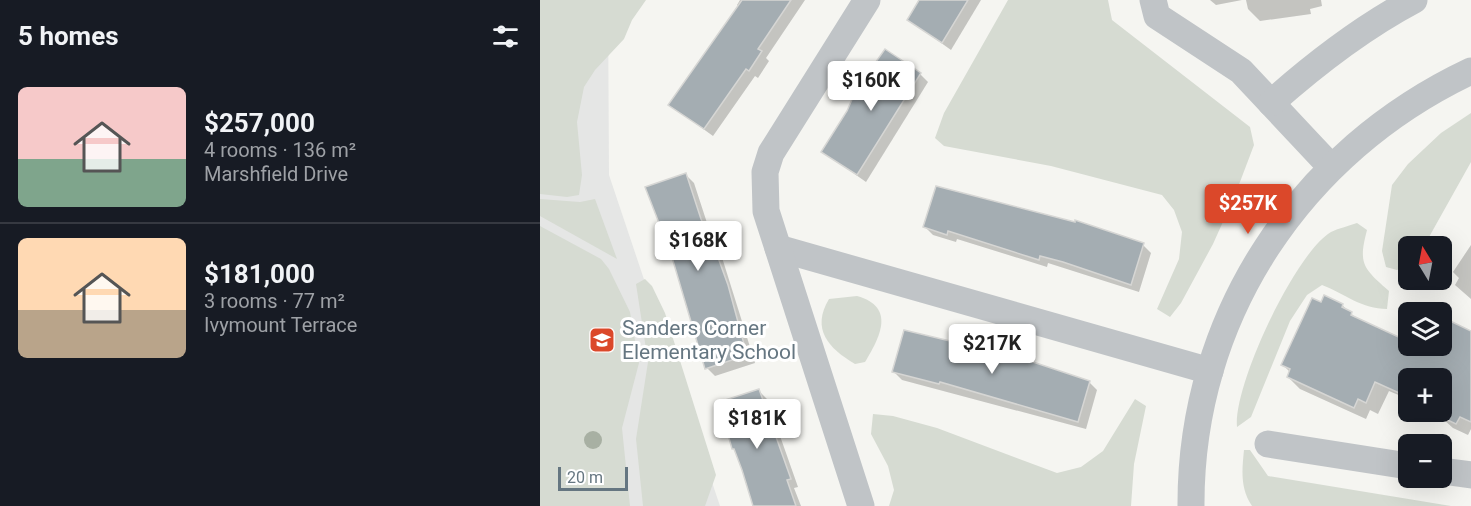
<!DOCTYPE html>
<html lang="en">
<head>
<meta charset="utf-8">
<style>
  body { margin:0; font-family:Roboto,sans-serif; background:#20242c; color:#f1f3f6; height:100vh; display:flex; flex-direction:column; font-size:22px; white-space:nowrap }
  * { box-sizing:border-box; margin:0 }
  p { font-size:20px; color:#9ea1a6 }
  .icon { flex:none; width:33px; height:33px; fill:none; stroke:currentColor; stroke-width:2; stroke-linecap:round; stroke-linejoin:round }
  .map { position:relative; flex:1; overflow:hidden }
  .side { display:flex; flex-direction:column; background:#171b24; width:540px }
  .side>* { flex:none }
  .needle { width:39px; rotate:350deg }
  .buttons { position:absolute; left:858px; top:236px; display:grid; gap:12px }
  .buttons a { display:grid; place-items:center; width:54px; height:54px; border-radius:9px; background:#171b24; box-shadow:0 6px 24px #0002; font-size:30px }
  .scale { position:absolute; left:18px; bottom:15px; width:70px; box-sizing:border-box; padding-left:6px; border:3px solid #657681; border-top:0; font-size:16px; line-height:21px; white-space:nowrap; color:#657681; -webkit-text-stroke:4px #fff; paint-order:stroke }
  .price { position:absolute; translate:-50% -51px; padding:0 14px; border-radius:6px; background:#fff; color:#222; font-size:20px; line-height:39px; filter:drop-shadow(0 2px 3px #0008) }
  .price::after { content:''; position:absolute; left:50%; top:36px; width:18px; height:14px; margin-left:-9px; background:inherit; clip-path:polygon(0 0,100% 0,50% 100%) }
  .price.selected { background:#db482a; color:#fff }
  ul { padding:0; list-style:none }
  li { display:flex; align-items:center; gap:18px; height:150px; padding:0 18px }
  li+li { border-top:2px solid #363941 }
  li span { display:grid; place-items:center; flex:none; width:168px; height:120px; border-radius:9px; color:#555 }
  li>.icon { margin-inline-start:auto }
  span .icon { width:72px; height:72px; fill:#fffc; stroke-width:1 }
  li b { font-size:26px }
  h2 { display:flex; justify-content:space-between; align-items:center; height:72px; padding:0 18px; font-size:26px }
  main { display:flex; flex:1; min-height:0 }
  .map>svg:first-child { display:block }
  .built { fill:#e5e6e5 }
  .green { fill:#d6dbd2 }
  .shadow { fill:#0003 }
  .building { fill:#a4adb2; stroke:#d6d6d4; stroke-width:1.5 }
  .lines { fill:none; stroke-linecap:round; stroke-linejoin:round }
  .minor { stroke:#c0c4c7; stroke-width:27 }
  .tree { fill:#a8b0a3 }
  .labels { text-anchor:middle; dominant-baseline:central; stroke-width:6; stroke-linejoin:round; paint-order:stroke }
  .poi-label { font-size:21px; fill:#657681; stroke:#fff; text-anchor:start }
</style>
</head>
<body>
<main>
<section class="side">
<h2>5 homes<svg class="icon" aria-label="filters" viewBox="0 0 24 24"><path d="M4 7h16M4 17h16"/><circle cx="9" cy="7" r="2"/><circle cx="15" cy="17" r="2"/></svg></h2>
<ul>
<li><span style="background:linear-gradient(#f6c9c9 60%,#7fa58c 0)"><svg class="icon" aria-label="home" viewBox="0 0 24 24"><path d="M3 11l9-7 9 7M6 9v11h12V9"/></svg></span><div><b>$257,000</b><p>4 rooms · 136 m²</p><p>Marshfield Drive</p></div></li>
<li><span style="background:linear-gradient(#ffd9b3 60%,#b9a48a 0)"><svg class="icon" aria-label="home" viewBox="0 0 24 24"><path d="M3 11l9-7 9 7M6 9v11h12V9"/></svg></span><div><b>$181,000</b><p>3 rooms · 77 m²</p><p>Ivymount Terrace</p></div></li>
</ul>
</section>
<div class="map">
<svg width="931" height="506" viewBox="0 0 931 506">
  <rect width="100%" height="100%" fill="#f5f5f1"/>
  <path class="built" d="M0 0H68L69 175 180 506H0Z"/>
  <g class="green">
    <path d="M0 0H106L92 20 84 39 55 70 44 87 37 122 42 175 39 195 27 197 0 194Z"/>
    <path d="M468 0H568L572 20 710 127 714 145 695 195 673 244 641 303 630 317 617 309 639 259 642 232 634 210 622 195 511 166 404 146 395 138 404 113Z"/>
    <path d="M931 113V162L884 246H868V264L857 270 846 267 842 251 852 185 868 164 901 133Z"/>
    <path d="M0 199 40 202 55 199 77 259 0 216Z"/>
    <path d="M817 223 827 230C818 264 823 268 849 291L847 309C822 309 805 294 782 285L767 295 750 321 711 417 697 427C693 386 755 253 791 232 799 228 809 226 817 223Z"/>
    <path d="M0 226 61 259 69 269 90 312 99 363 82 428 90 506H0Z"/>
    <path d="M105 279 112 286 125 313 176 475 165 506H103L96 439 108 362 96 284Z"/>
    <path d="M317 296C356 307 340 337 325 362L315 364C288 348 271 329 289 299Z"/>
    <path d="M595 399 606 406 594 464 591 506H349L354 490 348 466 331 434 333 414 353 416 397 428 517 473 541 467 563 451Z"/>
    <path d="M704 450H710L728 476 911 506H712C700 488 702 470 704 450Z"/>
  </g>
  <g class="shadow">
    <path d="M200 0H265L226 58 229 61 218 78 215 76 173 136 130 105 199 7 197 5Z"/>
    <path d="M380 0H441L411 50 369 20Z"/>
    <path d="M670 0H702L676 5Z"/>
    <path d="M706 0H781L782 6 770 9 771 14 720 21 708 9Z"/>
    <path d="M380 74 388 82 326 182 282 151Z"/>
    <path d="M146 175 154 183 169 229 180 251 215 363 175 376 167 368 148 304 107 187Z"/>
    <path d="M536 224 603 245 611 253 599 292 508 263 507 267 417 239 416 242 393 235 385 227Z"/>
    <path d="M931 245V299L915 285 919 278 913 272Z"/>
    <path d="M781 304 802 305 817 319 865 341 868 333V345H902V319L931 332V429L928 435 913 428 894 411H902V378H868V399L849 391 838 414 830 410 826 419 760 389 748 377 750 372 743 365Z"/>
    <path d="M354 372 549 382 557 390 546 429 362 380Z"/>
    <path d="M219 391 227 399 258 487 254 488 261 506H214Z"/>
  </g>
  <g class="building">
    <path d="M202 0H251L218 49 222 51 209 71 206 69 164 129 128 105Z"/>
    <path d="M379 0H428L402 43 367 20Z"/>
    <path d="M345 49 381 73 317 175 281 152 307 111 316 90Z"/>
    <path d="M146 173 161 219 170 241H172L188 285 207 355 165 369 131 254 105 187Z"/>
    <path d="M396 186 535 222V220L604 243 591 285 523 262 500 256 499 260 408 231 407 235 383 227Z"/>
    <path d="M784 295 803 304 802 307 812 312 811 315 865 340 868 334V345H902V317L931 331V422L920 417 916 424 899 416V411H902V378H868V397L835 382 826 403 818 399 814 408 747 377 750 369 741 365 772 298 781 302Z"/>
    <path d="M364 330 481 358 550 381 538 422 400 382 399 384 352 372Z"/>
    <path d="M219 389 251 479 247 480 256 506H213L202 470 194 449H192L179 402Z"/>
  </g>
  <g class="lines">
    <g class="minor">
      <path d="M613 0 617 16 701 71 791 167"/>
      <path d="M731 103C776 63 821 28 874 0"/>
      <path d="M238 248 670 371"/>
      <path d="M728 444 868 466"/>
      <path d="M902 471 931 475"/>
      <path d="M321 506 226 211 225 172 231 153 327 0"/>
      <path d="M651 506C650 316 761 151 931 71"/>
    </g>
  </g>
  <circle class="tree" cx="53" cy="440" r="9"/>
  <defs>
    <g id="school-square" transform="scale(1.35)"><rect x="-9" y="-9" width="18" height="18" rx="4" fill="#db482a" stroke="#fff"/><path d="M0-5L7-2L0 1L-7-2ZM-4 1L0 2.5L4 1V4Q0 6-4 4Z" fill="#fff"/></g>
  </defs>
  <g fill-rule="evenodd">
    <use href="#school-square" x="62" y="340"/>
  </g>
  <g class="labels">
    <g class="poi-label">
      <text x="82" y="328">Sanders Corner<tspan x="82" dy="24">Elementary School</tspan></text>
    </g>
  </g>
</svg>
<div class="buttons">
<a><svg class="needle" viewBox="-14 -14 28 28"><path d="M0-13l5 13h-10z" fill="#e53935"/><path d="M0 13l5-13h-10z" fill="#9ea1a6"/></svg></a>
<a><svg class="icon" aria-label="layers" viewBox="0 0 24 24"><path d="M12 4l9 5-9 5-9-5zM3 14l9 5 9-5"/></svg></a>
<a>+</a>
<a>−</a>
</div>
<div class="scale">20 m</div>
<b class="price" style="left:331px;top:112px">$160K</b>
<b class="price selected" style="left:708px;top:235px">$257K</b>
<b class="price" style="left:158px;top:272px">$168K</b>
<b class="price" style="left:452px;top:375px">$217K</b>
<b class="price" style="left:217px;top:450px">$181K</b>
</div>
</main>
</body>
</html>
